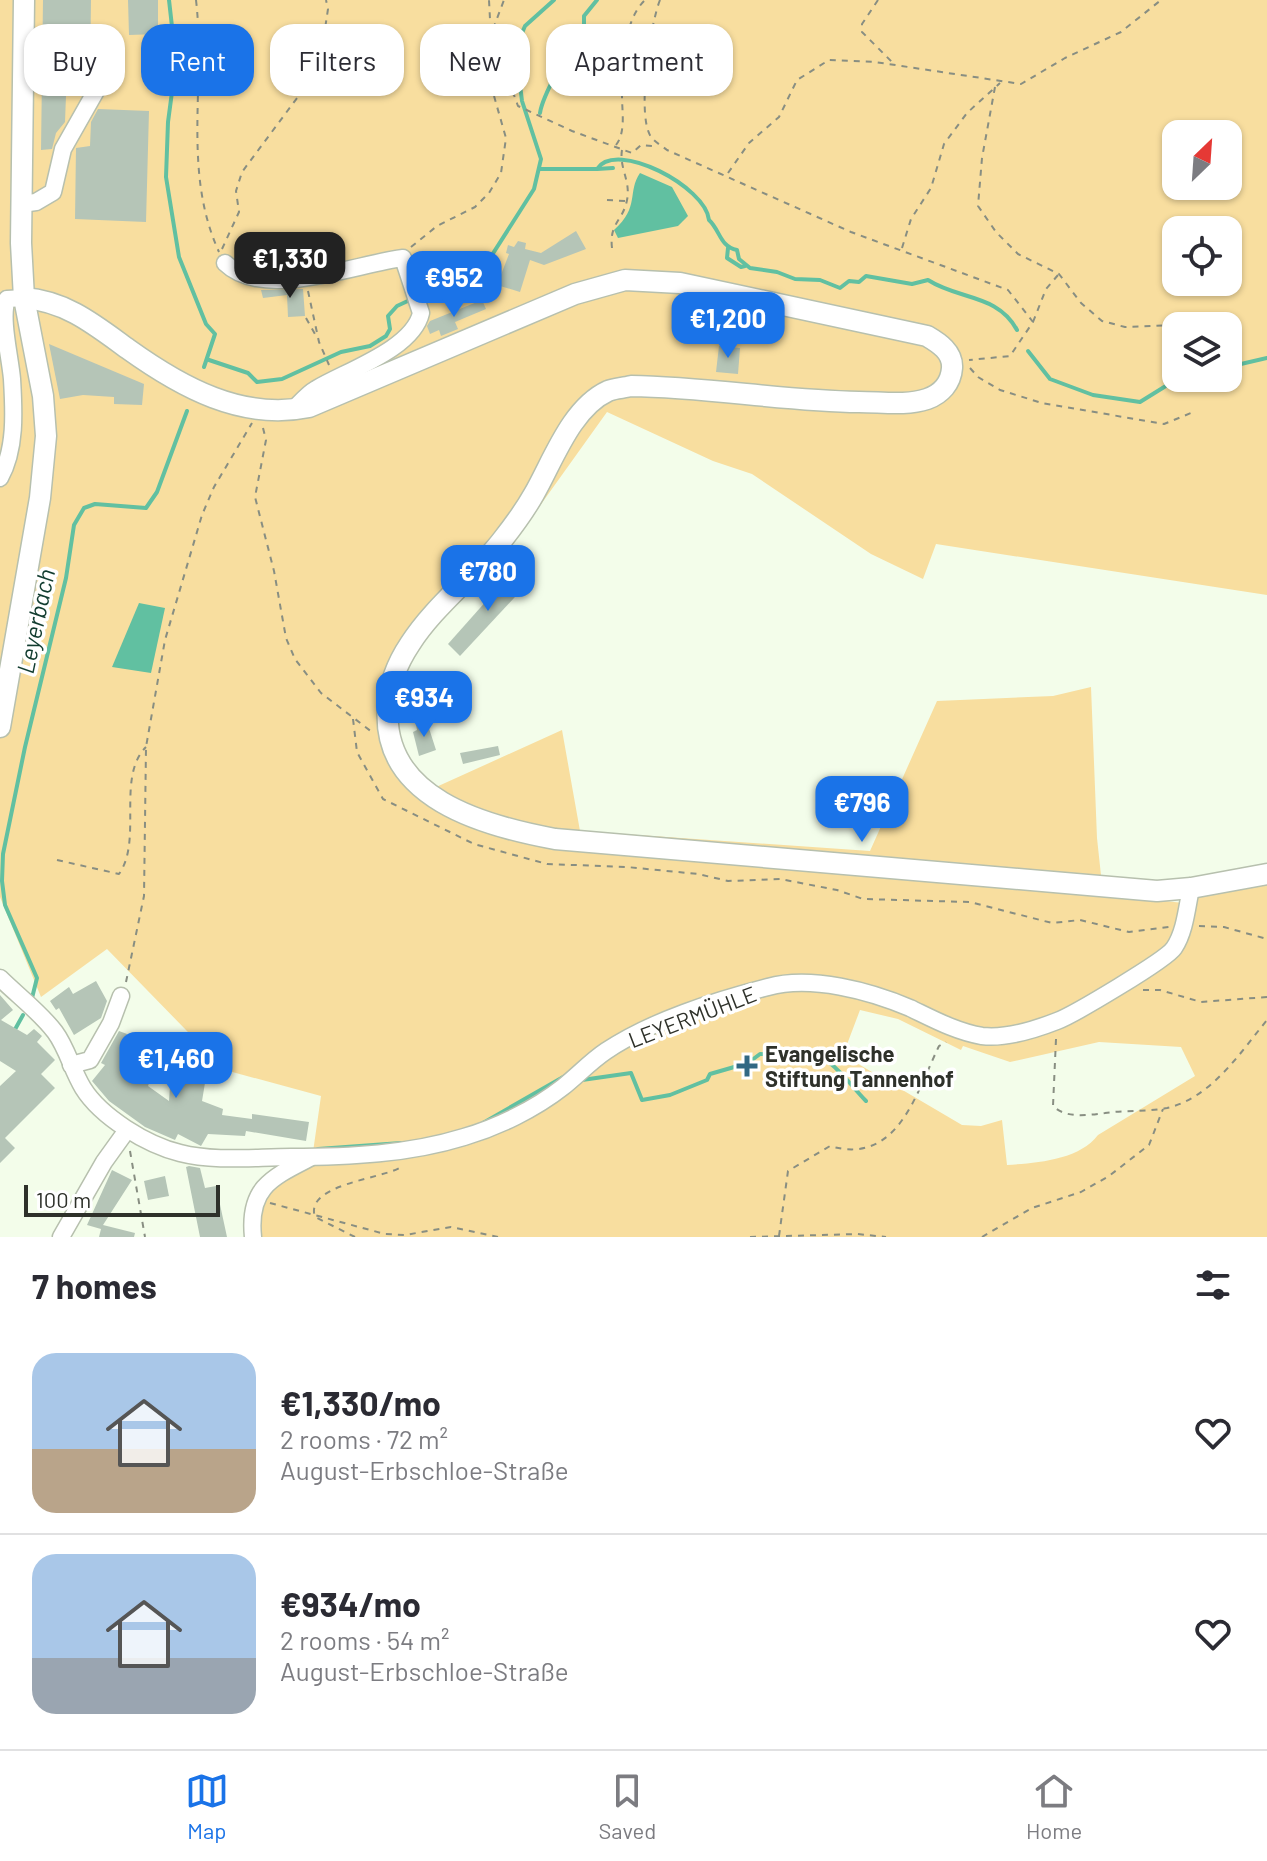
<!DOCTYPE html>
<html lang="en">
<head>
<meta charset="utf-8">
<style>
  body { margin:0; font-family:Barlow,sans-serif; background:#f2f2f3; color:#2b2b33; height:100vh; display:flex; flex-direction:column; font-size:30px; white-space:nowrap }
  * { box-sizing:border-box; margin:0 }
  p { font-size:26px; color:#7c7c81 }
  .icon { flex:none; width:44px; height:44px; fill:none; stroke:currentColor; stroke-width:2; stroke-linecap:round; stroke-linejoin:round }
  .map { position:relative; height:1237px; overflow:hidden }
  .side { display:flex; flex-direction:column; background:#fff; flex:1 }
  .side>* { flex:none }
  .top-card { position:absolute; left:24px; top:24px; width:800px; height:72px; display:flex; gap:16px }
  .needle { width:52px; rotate:25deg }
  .controls { position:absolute; left:1162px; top:120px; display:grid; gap:16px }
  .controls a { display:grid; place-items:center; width:80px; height:80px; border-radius:16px; background:#fff; box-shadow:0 2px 6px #0004; font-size:40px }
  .scale { position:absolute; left:24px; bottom:20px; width:196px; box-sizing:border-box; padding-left:8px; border:4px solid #2e312a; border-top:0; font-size:22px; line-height:28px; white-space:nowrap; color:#2e312a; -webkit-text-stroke:6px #fff; paint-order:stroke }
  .price { position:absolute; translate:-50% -68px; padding:0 18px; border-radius:16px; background:#1a73e8; color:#fff; font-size:26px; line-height:52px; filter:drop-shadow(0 2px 4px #0008) }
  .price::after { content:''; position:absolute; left:50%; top:48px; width:24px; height:18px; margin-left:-12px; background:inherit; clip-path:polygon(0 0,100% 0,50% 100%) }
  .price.active { background:#222; color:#fff }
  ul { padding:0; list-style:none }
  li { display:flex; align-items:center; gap:24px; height:200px; padding:0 32px }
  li+li { border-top:2px solid #e1e1e2 }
  li span { display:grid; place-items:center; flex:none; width:224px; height:160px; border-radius:24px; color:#555 }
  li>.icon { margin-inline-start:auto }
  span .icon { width:96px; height:96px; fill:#fffc; stroke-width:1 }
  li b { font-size:34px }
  h2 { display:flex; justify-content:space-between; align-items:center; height:96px; padding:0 32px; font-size:34px }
  .pill { padding:0 28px; border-radius:24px; background:#fff; box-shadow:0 2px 6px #0004; font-size:28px; line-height:72px }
  .pill.active { background:#1a73e8; color:#fff }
  .menu { display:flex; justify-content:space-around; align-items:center; height:112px; border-top:2px solid #e1e1e2; background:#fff; font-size:22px; color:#7c7c81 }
  .menu a { display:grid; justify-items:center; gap:4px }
  .menu .active { color:#1a73e8 }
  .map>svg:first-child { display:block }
  .green { fill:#f8de9f; fill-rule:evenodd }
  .water { fill:#61c0a1 }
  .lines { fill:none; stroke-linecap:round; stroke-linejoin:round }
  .stream { stroke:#61c0a1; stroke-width:4 }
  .building { fill:#b5c5b7 }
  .minor-casing { stroke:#b7c0ae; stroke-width:19 }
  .major-casing { stroke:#b7c0ae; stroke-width:23 }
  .path { stroke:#888e82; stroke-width:2; stroke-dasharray:6 6; stroke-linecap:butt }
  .minor { stroke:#fff; stroke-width:16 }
  .major { stroke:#fff; stroke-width:20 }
  .poi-dot { fill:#316883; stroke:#fff; stroke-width:3 }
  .labels { text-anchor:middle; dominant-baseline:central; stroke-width:7; stroke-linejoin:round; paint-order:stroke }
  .street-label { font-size:22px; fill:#2e312a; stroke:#fff }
  .poi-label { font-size:22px; font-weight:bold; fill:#2e312a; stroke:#fff; text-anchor:start }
  .water-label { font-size:24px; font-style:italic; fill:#123d30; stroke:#fff }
</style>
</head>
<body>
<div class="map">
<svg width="1267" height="1237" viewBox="0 0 1267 1237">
  <rect width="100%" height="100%" fill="#f3fdea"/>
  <path class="green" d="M0 0H1267V595L936 544 923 579 871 554 752 474 713 461 607 412 534 514 493 565 419 641 399 684 394 729 414 769 434 788 562 730 580 831 870 851 937 701 1053 696 1091 687 1097 838 1103 894 1192 904 1195 895 1267 880V1237H253L263 1189 313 1152 321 1096 225 1070 107 949 41 997 0 897ZM1176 134H1228V186H1176ZM1176 230H1228V282H1176ZM1176 326H1228V378H1176ZM860 1010 898 1019 961 1050 963 1046 1010 1062 1099 1042 1181 1047 1195 1076 1098 1135C1079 1160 1037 1163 1007 1165L1002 1120 981 1126 962 1125 843 1055Z"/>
  <g class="water">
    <path d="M640 173 672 187 688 216 678 226 618 238 614 230C640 207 627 192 640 173Z"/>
    <path d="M139 603 165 608 151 673 112 667Z"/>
  </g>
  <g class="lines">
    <g class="stream">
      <path d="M169 0 176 62 168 122 166 177 179 257 206 324 215 334 204 367"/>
      <path d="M540 113C542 97 572 41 584 29V16L597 0"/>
      <path d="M540 169H597C616 139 706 187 709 220 720 230 720 247 737 250L739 259 750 268 777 272 795 279 820 280 840 288 849 281 859 282 866 276 912 284 928 280C959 300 998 294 1017 330"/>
      <path d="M597 169 613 168"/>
      <path d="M728 248 727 258 741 267 745 266"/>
      <path d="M420 295 463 286 469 282 485 266 534 189 541 159 522 101 519 77 524 50 522 33 525 26 554 0"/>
      <path d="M1028 351 1050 379 1093 395 1140 402 1169 384 1170 378 1190 383 1200 378"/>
      <path d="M209 360 248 373 257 382 282 379 341 352 370 346 386 336 390 329 388 316 397 306 412 299"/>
      <path d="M1228 367 1267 358"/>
      <path d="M32 998 37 978 5 905 2 881 3 854 25 747 66 578 74 525 84 508 95 504 146 508 157 492 187 411"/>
      <path d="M13 1033 23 1015"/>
      <path d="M582 1080 631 1073 642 1100 670 1095 707 1080 710 1074 748 1063 760 1054C775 1055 789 1051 803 1052 831 1054 848 1083 866 1101"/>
      <path d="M483 1123 565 1076"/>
      <path d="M318 1149 401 1143"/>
    </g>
  </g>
  <g class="building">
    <path d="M43 0H91L90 80H85L80 96H66L65 122 56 133 52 149 41 150Z"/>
    <path d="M128 0H158V34L129 35Z"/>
    <path d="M98 109 149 111 146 222 75 219 76 148 90 146 91 122Z"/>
    <path d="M576 231 586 249 544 265 530 260 520 292 497 285 509 254 506 253 508 245 514 247 518 241 526 243 525 249 541 253Z"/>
    <path d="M303 289 305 316 288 317 287 295 263 298 261 290Z"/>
    <path d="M482 300 486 309 455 322 458 329 441 336 439 330 430 334 427 326 430 321Z"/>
    <path d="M49 344 144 384 142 405 114 404V397L83 395 60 399Z"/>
    <path d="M719 346 740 348 738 374 716 372Z"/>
    <path d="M513 571 527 584 460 656 448 644Z"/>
    <path d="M427 722 436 750 419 756 413 732 417 730 416 725Z"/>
    <path d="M498 746 500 755 463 764 460 753Z"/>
    <path d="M96 981 107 1001 101 1018 74 1035 59 1008 56 1010 50 1001 69 987 73 994Z"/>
    <path d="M0 995 13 1010 1 1020 27 1035 34 1029 42 1036 37 1042 55 1060 41 1074 55 1088 5 1138 15 1148 0 1163V1086L16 1071 0 1061Z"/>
    <path d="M119 1031 127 1034 124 1041 160 1053 148 1086 169 1101 171 1072 206 1077 202 1101 223 1109 222 1115 252 1119V1114L309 1122 306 1141 246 1131 245 1136 208 1134 201 1146 178 1134 175 1140 145 1127 109 1101 92 1081 105 1065 101 1063Z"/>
    <path d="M189 1166 200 1168 205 1188 216 1186 227 1237H200L186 1167Z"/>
    <path d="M112 1170 132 1180 103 1225 135 1233 134 1237H99L101 1229 87 1225Z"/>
    <path d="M165 1176 169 1196 148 1200 144 1181Z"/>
  </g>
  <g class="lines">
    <g class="minor-casing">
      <g id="minor">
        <path d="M21 204 36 202 53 192 63 149 101 82 107 42"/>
        <path d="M225 263C264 301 355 264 403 258L421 313C413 349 346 371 316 389 307 394 300 403 293 410"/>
        <path d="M0 478C16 449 14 412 12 379 10 356 0 318 7 299L24 298"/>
        <path d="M0 978C17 995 40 1012 55 1032 67 1048 72 1070 83 1088 101 1117 147 1145 180 1153 215 1162 255 1157 291 1157 349 1157 409 1154 464 1137 498 1127 535 1109 563 1087 578 1075 591 1061 606 1051 653 1020 714 1001 768 987 811 975 870 991 910 1008 933 1019 957 1032 982 1036 1006 1039 1034 1030 1057 1021 1073 1015 1166 960 1174 948 1185 932 1187 907 1191 888"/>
        <path d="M71 1065 90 1060 111 1023 121 996"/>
        <path d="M61 1237 104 1162 127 1130"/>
        <path d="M253 1237C248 1188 271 1178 310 1158"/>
      </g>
    </g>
    <g class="major-casing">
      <g id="major">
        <path d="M24 298C66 301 95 325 128 349 181 387 242 421 309 407L575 294 625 280 680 283 927 336C939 343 953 352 952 368 951 383 941 394 927 399 906 406 882 402 859 402 783 401 708 387 631 386 624 388 614 388 608 391 571 408 553 461 534 494 525 510 514 525 503 539 475 576 435 605 410 644 398 662 389 684 388 706 380 798 484 826 555 839L1157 891 1191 888 1267 874"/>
        <path d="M0 727 40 498 46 436 43 396 24 298 21 243 24 0"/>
      </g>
    </g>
    <g class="path">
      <path d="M196 0C206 85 182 171 219 252"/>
      <path d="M660 0C650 25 638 108 649 133 652 141 661 145 667 150L851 232 1008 290 1033 322 1010 356 969 360"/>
      <path d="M878 0 862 24V32L894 64"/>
      <path d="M493 29 504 0"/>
      <path d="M492 35 518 106 572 131 632 153 641 145 653 146 657 143"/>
      <path d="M995 87 982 158 978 206 996 232 1018 254 1059 274 1081 303 1102 321 1125 327 1176 325"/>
      <path d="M616 145C626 132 622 112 622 96 622 67 623 21 645 0"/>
      <path d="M728 173 749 143 779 117 797 80 829 60 875 62 1021 84 1065 58 1121 32 1161 0"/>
      <path d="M607 200 626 201"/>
      <path d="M411 247 437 226 475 207 489 193 501 173 506 138 494 96 489 0"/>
      <path d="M612 248C609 223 623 221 627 200 631 181 619 168 622 150"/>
      <path d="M902 248 911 219 931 188 944 144 967 113 1000 83"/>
      <path d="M222 249 239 212 236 191 242 172 306 86 323 42 328 9 326 0"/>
      <path d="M308 291 319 342 329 365"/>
      <path d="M306 318 315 334"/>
      <path d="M1033 322 1046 289 1058 275"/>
      <path d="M970 368 978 377 1000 390 1042 403 1164 424 1191 413"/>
      <path d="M263 428 266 440 255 497 274 571 286 638 295 659 321 693 372 732"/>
      <path d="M353 719 357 752 383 799 474 844 547 864 627 867 698 874 728 881 780 879 837 890 863 899 970 902 1052 923 1080 920 1129 932 1169 927"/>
      <path d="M57 860 119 874C143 840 116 777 146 747"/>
      <path d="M1199 926 1224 927 1267 939"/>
      <path d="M126 982 144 896 146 747 165 640 202 515 214 487 252 423"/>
      <path d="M1143 990H1160L1201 1002 1267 997"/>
      <path d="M1056 1039 1053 1106C1066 1119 1088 1115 1105 1113 1126 1110 1147 1112 1167 1108 1211 1098 1240 1053 1267 1020"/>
      <path d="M130 1151 145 1237"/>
      <path d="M270 1203 385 1234 405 1235 451 1227 498 1237"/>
      <path d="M779 1236 788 1171 830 1146C898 1166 916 1093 939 1046L946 1042"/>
      <path d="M355 1237 315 1217C304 1184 383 1179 401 1167"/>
      <path d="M750 1237 857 1234 886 1237"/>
      <path d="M982 1237 1032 1208 1081 1192 1109 1176 1149 1145 1163 1109"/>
    </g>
    <use href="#minor" class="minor"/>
    <use href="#major" class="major"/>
  </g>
  <path class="poi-dot" d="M743 1054h8v8h8v8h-8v8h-8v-8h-8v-8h8z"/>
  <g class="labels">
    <g class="street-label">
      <text transform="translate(692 1016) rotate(-21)">LEYERMÜHLE</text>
    </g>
    <g class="poi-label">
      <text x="765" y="1053">Evangelische<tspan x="765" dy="25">Stiftung Tannenhof</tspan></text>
    </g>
    <g class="water-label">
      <text transform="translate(35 621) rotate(-78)">Leyerbach</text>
    </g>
  </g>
</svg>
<div class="controls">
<a><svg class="needle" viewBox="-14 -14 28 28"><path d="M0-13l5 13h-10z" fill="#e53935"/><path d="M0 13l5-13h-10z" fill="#7c7c81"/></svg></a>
<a><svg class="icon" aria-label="locate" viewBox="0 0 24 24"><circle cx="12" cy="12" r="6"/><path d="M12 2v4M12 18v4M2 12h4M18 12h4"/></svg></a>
<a><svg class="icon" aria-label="layers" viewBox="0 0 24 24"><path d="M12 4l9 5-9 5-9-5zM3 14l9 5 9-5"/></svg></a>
</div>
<div class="scale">100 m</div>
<b class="price active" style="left:290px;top:300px">€1,330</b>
<b class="price" style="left:454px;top:319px">€952</b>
<b class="price" style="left:728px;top:360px">€1,200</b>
<b class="price" style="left:488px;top:613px">€780</b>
<b class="price" style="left:424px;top:739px">€934</b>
<b class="price" style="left:862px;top:844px">€796</b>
<b class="price" style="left:176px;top:1100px">€1,460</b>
<div class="top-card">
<a class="pill">Buy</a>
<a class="pill active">Rent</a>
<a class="pill">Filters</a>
<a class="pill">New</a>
<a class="pill">Apartment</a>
</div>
</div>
<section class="side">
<h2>7 homes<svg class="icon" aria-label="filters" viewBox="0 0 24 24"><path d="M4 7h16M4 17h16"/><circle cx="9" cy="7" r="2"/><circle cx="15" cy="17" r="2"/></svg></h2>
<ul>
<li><span style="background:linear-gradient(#a9c7e8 60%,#b9a48a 0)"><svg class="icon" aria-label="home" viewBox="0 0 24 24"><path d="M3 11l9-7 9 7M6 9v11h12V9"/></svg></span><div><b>€1,330/mo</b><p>2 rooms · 72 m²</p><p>August-Erbschloe-Straße</p></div><svg class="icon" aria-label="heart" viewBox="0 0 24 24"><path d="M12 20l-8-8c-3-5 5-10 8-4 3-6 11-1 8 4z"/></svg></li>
<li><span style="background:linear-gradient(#a9c7e8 65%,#9aa5b1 0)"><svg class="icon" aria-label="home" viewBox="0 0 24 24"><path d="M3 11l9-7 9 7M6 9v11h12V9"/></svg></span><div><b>€934/mo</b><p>2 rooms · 54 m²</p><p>August-Erbschloe-Straße</p></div><svg class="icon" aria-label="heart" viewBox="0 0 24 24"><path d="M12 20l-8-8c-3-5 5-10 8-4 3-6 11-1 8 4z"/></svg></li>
</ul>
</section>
<nav class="menu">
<a class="active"><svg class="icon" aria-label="map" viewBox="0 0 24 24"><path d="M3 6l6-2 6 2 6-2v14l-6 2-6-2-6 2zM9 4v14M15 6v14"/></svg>Map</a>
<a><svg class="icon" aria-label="saved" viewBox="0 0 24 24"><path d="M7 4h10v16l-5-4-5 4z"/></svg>Saved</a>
<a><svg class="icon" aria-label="home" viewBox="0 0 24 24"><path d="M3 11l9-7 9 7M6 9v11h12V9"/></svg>Home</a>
</nav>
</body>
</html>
